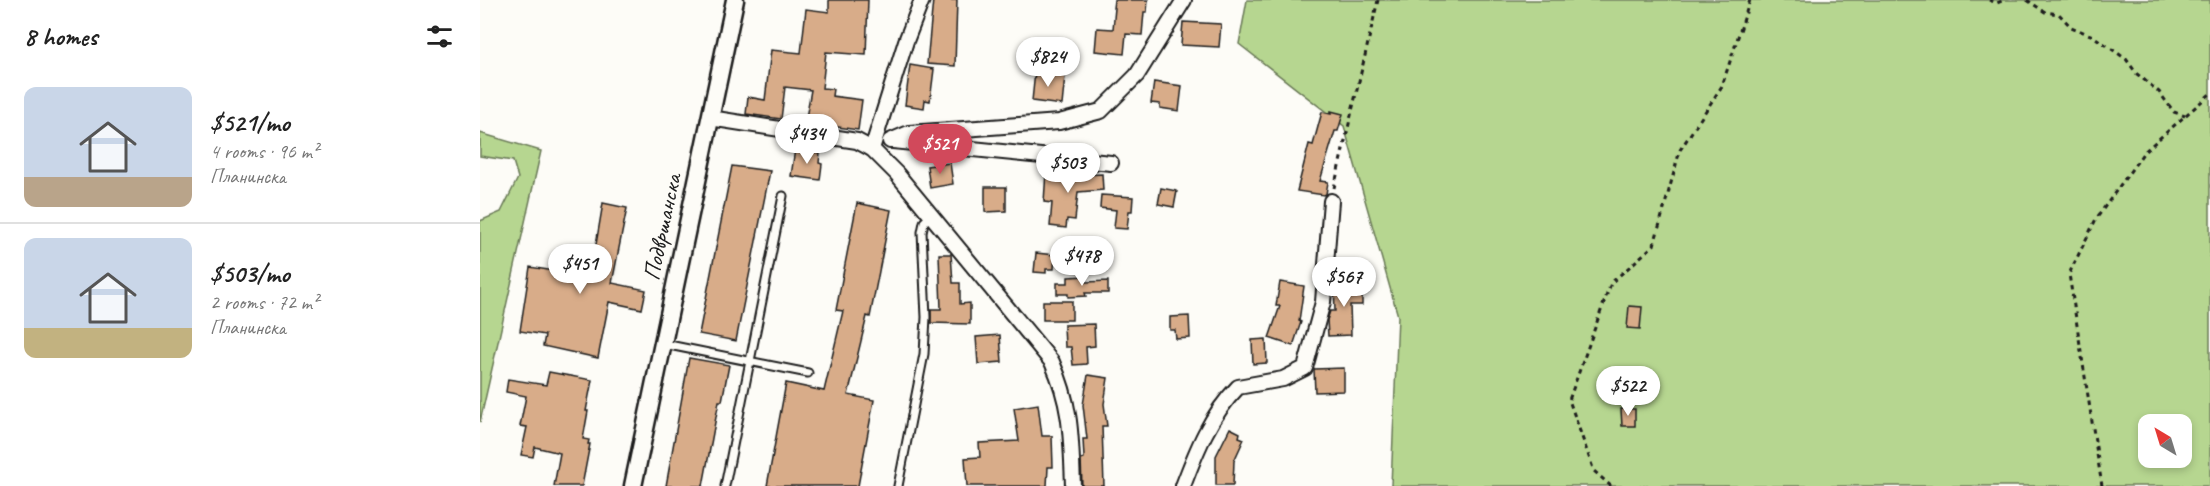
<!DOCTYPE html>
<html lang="en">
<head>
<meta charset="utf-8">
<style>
  body { margin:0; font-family:Caveat,sans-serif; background:#f6f6f6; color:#222; height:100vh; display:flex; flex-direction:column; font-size:22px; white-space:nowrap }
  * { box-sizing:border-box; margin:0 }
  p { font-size:20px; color:#767676 }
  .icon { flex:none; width:33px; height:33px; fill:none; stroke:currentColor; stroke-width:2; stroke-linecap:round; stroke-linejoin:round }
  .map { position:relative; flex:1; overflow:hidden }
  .side { display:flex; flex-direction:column; background:#fff; width:480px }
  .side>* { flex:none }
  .needle { width:39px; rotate:322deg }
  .tools { position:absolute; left:1658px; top:414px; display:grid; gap:12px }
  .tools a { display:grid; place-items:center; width:54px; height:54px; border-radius:12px; background:#fff; box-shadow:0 3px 9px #0003; font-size:30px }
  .price { position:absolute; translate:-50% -51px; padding:0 14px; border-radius:21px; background:#fff; color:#222; font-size:20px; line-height:39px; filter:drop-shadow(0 2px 3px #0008) }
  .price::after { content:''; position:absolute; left:50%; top:36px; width:18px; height:14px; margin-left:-9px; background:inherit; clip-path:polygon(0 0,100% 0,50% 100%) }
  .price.selected { background:#d1495b; color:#fff }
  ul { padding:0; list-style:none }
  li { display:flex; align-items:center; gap:18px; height:150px; padding:0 24px }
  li+li { border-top:2px solid #e0e0e0 }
  li span { display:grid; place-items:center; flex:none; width:168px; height:120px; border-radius:12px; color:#555 }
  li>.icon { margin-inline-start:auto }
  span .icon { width:72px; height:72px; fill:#fffc; stroke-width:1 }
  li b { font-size:26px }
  h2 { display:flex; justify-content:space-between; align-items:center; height:72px; padding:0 24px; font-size:26px }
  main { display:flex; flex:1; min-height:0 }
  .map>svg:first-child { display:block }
  .green { fill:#b6d690; stroke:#697956; stroke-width:1.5; fill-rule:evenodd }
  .building { fill:#d8ac89; stroke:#1c1c1c; stroke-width:1.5 }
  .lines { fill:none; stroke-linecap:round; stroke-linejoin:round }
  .service-casing { stroke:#1c1c1c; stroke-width:11 }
  .minor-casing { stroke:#1c1c1c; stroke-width:18 }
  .tertiary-casing { stroke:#1c1c1c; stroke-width:21 }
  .path { stroke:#1c1c1c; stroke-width:3; stroke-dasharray:4.5 4.5; stroke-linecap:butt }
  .service { stroke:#fdfcf7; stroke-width:7 }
  .minor { stroke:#fdfcf7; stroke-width:14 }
  .tertiary { stroke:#fdfcf7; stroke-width:16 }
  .labels { text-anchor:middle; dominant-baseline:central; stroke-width:5; stroke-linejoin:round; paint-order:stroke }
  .street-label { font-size:24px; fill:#1c1c1c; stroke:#fdfcf7 }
</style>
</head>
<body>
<main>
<section class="side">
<h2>8 homes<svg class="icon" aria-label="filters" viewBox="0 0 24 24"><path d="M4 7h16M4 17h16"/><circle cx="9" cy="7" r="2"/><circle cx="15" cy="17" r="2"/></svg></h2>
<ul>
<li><span style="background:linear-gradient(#c9d6e8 75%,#b9a48a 0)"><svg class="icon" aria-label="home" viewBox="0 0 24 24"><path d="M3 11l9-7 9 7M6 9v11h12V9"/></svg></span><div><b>$521/mo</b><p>4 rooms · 96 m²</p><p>Планинска</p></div></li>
<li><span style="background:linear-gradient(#c9d6e8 75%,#c2b280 0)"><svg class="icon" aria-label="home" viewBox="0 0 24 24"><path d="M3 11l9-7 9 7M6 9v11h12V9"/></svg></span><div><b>$503/mo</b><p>2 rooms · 72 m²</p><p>Планинска</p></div></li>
</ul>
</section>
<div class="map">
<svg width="1730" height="486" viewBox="0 0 1730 486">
  <rect width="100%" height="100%" fill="#fdfcf7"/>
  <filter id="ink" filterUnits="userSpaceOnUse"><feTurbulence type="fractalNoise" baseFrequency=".0167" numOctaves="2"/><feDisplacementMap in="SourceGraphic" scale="12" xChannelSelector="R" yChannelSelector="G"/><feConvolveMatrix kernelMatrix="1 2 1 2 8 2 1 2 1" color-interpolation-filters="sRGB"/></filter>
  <g filter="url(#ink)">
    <g class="green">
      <path d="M767 0H1730V486H911L918 316 864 126 759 44ZM1668 424H1701V458H1668Z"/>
      <path d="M0 133 61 151 0 422V221L21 212 38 178 33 161 0 156Z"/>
    </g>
    <g class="building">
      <path d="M349 0H388L386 55 346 52 342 88 353 89 352 96 382 100 378 130 331 123V119L326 118 331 90 305 87 301 119 266 114 268 97 285 100 291 50 321 53 326 9 349 12Z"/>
      <path d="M453 0H477L475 66 447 64Z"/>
      <path d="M634 0H668L667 12H664L662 35 646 34 644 54 615 51 617 28 633 29 635 8H633Z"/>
      <path d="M703 22 741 24 739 47 701 45Z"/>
      <path d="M430 65 454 69 450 101 445 100 444 108 425 105Z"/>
      <path d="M555 72 585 76 582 105 552 101Z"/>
      <path d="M674 82 702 86 699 111 680 108V104L671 103Z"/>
      <path d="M851 111 863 114 858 131H855L840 181 848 182 846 194 844 195 817 191 829 144 833 145 842 112 851 114Z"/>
      <path d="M315 149 340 153 339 163 342 164 340 180 311 176Z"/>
      <path d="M470 163 473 184 450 188 447 166Z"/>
      <path d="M252 166 290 171 256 341 219 334Z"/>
      <path d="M566 172 603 175 622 174 623 190 598 192 595 220 587 219 586 228 570 226 572 203 564 202Z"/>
      <path d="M505 187H526V211L505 212Z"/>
      <path d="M681 188 697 191 694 207 678 204Z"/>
      <path d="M621 195 653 197 652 211H649L647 229 634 228 636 210 620 208Z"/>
      <path d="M123 203 147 208 132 283 166 290 162 309 129 302 118 358 63 346 65 335 40 331 50 267 74 271V273L110 280Z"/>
      <path d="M377 203 411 210 390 317 387 316 368 395 394 400 378 486H287L306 383 344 391 363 311 356 310Z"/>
      <path d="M556 253 575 255 574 269H566V273L554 272Z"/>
      <path d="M459 254H471L473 283H480V304L490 303V324L451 323V309H461Z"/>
      <path d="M606 276V282L628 281V293H605L606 296 588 297V294H577V283H588V277Z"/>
      <path d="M800 282 824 286 819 321 821 322 813 346 789 338 800 306H796Z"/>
      <path d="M854 283H882V305H870L871 335 848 336 847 320 850 311H855Z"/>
      <rect x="563" y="301" width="29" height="19"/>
      <path d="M1149 306 1162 307 1160 329 1147 328Z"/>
      <path d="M709 316 710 338 696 339 695 330H690V317Z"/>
      <path d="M614 324 615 346 606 347 607 364 593 365 591 347H585L584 325Z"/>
      <path d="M520 335 522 362 498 364 496 337Z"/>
      <path d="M786 339 787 363 773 364 772 340Z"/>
      <path d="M209 358 249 365 242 401H239L223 486H186Z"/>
      <path d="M864 368V391L835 392 834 369Z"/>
      <path d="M69 372 112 380 106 411H108L103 439 109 440 108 444H110L102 486H74L80 453 55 447 53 457 41 455 47 427 40 426 46 396 26 392 28 379 66 385Z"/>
      <path d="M608 375 628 378 624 404 627 426H622L624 486H602L601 459 604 458 603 439H607L603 405Z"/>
      <path d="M558 404 562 436H572L573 467H568L567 486H487L485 458 500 457 499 443 539 441 534 408Z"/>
      <path d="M1141 409H1155V426H1142Z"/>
      <path d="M750 428 760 433 759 437 764 439 754 461 753 485H736V456Z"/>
    </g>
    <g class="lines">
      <g class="service-casing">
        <g id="service">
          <path d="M184 344 328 373"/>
          <path d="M245 486 303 196"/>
          <path d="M418 486 444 354 446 317 442 232 444 222 451 216"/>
        </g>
      </g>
      <g class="minor-casing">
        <g id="minor">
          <path d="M230 118 377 141 392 149 417 174 572 362C592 407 591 438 593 486"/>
          <path d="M410 141 429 133 579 122 621 111 657 75 704 0"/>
          <path d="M413 141 631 163"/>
          <path d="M392 149 426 41 442 0"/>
          <path d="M703 486C717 449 730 416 758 387L803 379 825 368 843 302 851 201"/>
        </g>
      </g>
      <g class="tertiary-casing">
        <path id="tertiary" d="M153 486 255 0"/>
      </g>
      <g class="path">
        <path d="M1509 0 1517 3 1524 0"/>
        <path d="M1547 0 1565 12 1579 14 1591 27 1613 36 1646 59 1657 74 1679 92 1694 112 1705 116"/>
        <path d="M854 188 898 0"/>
        <path d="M1131 486 1114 471 1089 400 1131 283 1174 245 1200 150 1242 86 1270 0"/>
        <path d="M1622 486 1589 274 1616 219 1664 152 1730 94"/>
      </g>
      <use href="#service" class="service"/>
      <use href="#minor" class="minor"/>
      <use href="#tertiary" class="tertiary"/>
    </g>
  </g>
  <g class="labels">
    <g class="street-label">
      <text transform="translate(182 227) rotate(-78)">Подвршанска</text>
    </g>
  </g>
</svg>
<div class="tools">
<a><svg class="needle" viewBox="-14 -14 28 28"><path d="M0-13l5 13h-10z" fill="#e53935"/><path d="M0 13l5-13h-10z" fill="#767676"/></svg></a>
</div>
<b class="price" style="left:568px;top:88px">$824</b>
<b class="price" style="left:327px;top:165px">$434</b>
<b class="price selected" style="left:460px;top:175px">$521</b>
<b class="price" style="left:588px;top:194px">$503</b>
<b class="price" style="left:602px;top:287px">$478</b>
<b class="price" style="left:100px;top:295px">$451</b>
<b class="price" style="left:864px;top:308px">$567</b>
<b class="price" style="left:1148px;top:417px">$522</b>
</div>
</main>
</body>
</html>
